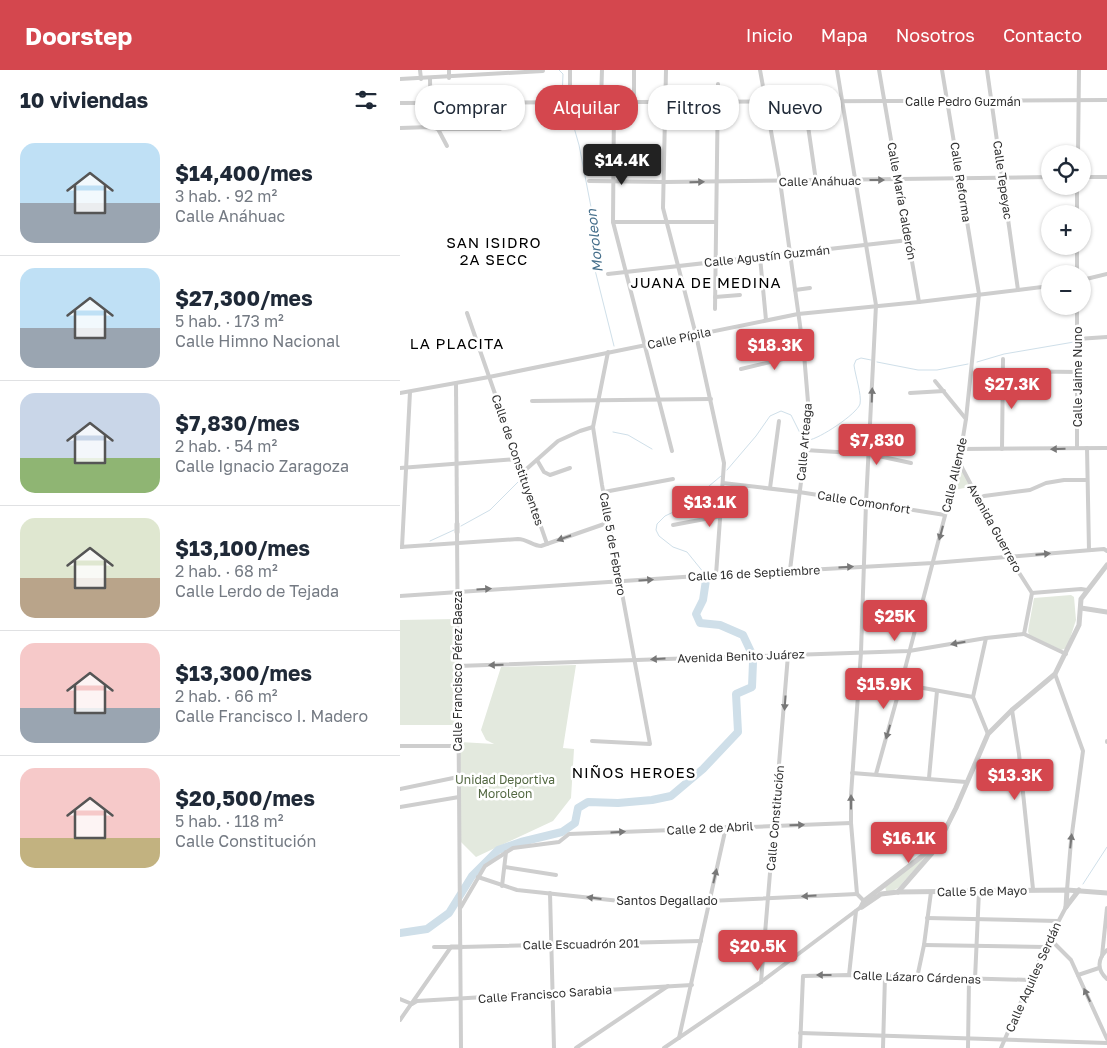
<!DOCTYPE html>
<html lang="es">
<head>
<meta charset="utf-8">
<style>
  body { margin:0; font-family:"Golos Text",sans-serif; background:#f6f6f7; color:#1f2937; height:100vh; display:flex; flex-direction:column; font-size:19px; white-space:nowrap }
  * { box-sizing:border-box; margin:0 }
  p { font-size:16px; color:#747a83 }
  .icon { flex:none; width:28px; height:28px; fill:none; stroke:currentColor; stroke-width:2; stroke-linecap:round; stroke-linejoin:round }
  .map { position:relative; flex:1; overflow:hidden }
  .drawer { display:flex; flex-direction:column; background:#fff; width:400px }
  .drawer>* { flex:none }
  .top-card { position:absolute; left:15px; top:15px; width:475px; height:45px; display:flex; gap:10px }
  .tools { position:absolute; left:641px; top:75px; display:grid; gap:10px }
  .tools a { display:grid; place-items:center; width:50px; height:50px; border-radius:50%; background:#fff; box-shadow:0 1px 4px #0004; font-size:25px }
  .price { position:absolute; translate:-50% -42px; padding:0 11px; border-radius:5px; background:#d4474e; color:#fff; font-size:16px; line-height:32px; filter:drop-shadow(0 1px 2px #0008) }
  .price::after { content:''; position:absolute; left:50%; top:30px; width:15px; height:11px; margin-left:-8px; background:inherit; clip-path:polygon(0 0,100% 0,50% 100%) }
  .price.selected { background:#222; color:#fff }
  ul { padding:0; list-style:none }
  li { display:flex; align-items:center; gap:15px; height:125px; padding:0 20px }
  li+li { border-top:1px solid #e0e1e3 }
  li span { display:grid; place-items:center; flex:none; width:140px; height:100px; border-radius:15px; color:#555 }
  li>.icon { margin-inline-start:auto }
  span .icon { width:60px; height:60px; fill:#fffc; stroke-width:1 }
  li b { font-size:21px }
  h2 { display:flex; justify-content:space-between; align-items:center; height:60px; padding:0 20px; font-size:21px }
  .pill { padding:0 18px; border-radius:20px; background:#fff; box-shadow:0 1px 4px #0004; font-size:18px; line-height:45px }
  .pill.selected { background:#d4474e; color:#fff }
  header { display:flex; align-items:center; gap:30px; box-sizing:border-box; height:70px; padding:0 25px; background:#d4474e; color:#fff }
  header strong { font-size:24px }
  nav { display:flex; gap:28px; margin-inline-start:auto; font-size:18px }
  main { display:flex; flex:1; min-height:0 }
  .map>svg:first-child { display:block }
  .green { fill:#e3e9de }
  .lines { fill:none; stroke-linecap:round; stroke-linejoin:round }
  .stream { stroke:#cfdfe9; stroke-width:1 }
  .river { stroke:#cfdfe9; stroke-width:8 }
  .minor { stroke:#cecece; stroke-width:4 }
  .tertiary { stroke:#cecece; stroke-width:5 }
  .oneway { fill:#787878 }
  .labels { text-anchor:middle; dominant-baseline:central; stroke-width:5; stroke-linejoin:round; paint-order:stroke }
  .street-label { font-size:12px; fill:#313131; stroke:#fff }
  .park-label { font-size:12px; fill:#536842; stroke:#fff }
  .water-label { font-size:14px; font-style:italic; fill:#466f8b; stroke:#fff }
  .quarter-label { font-size:15px; letter-spacing:1px; fill:#000; stroke:#fff }
</style>
</head>
<body>
<header>
<strong>Doorstep</strong>
<nav><a>Inicio</a><a>Mapa</a><a>Nosotros</a><a>Contacto</a></nav>
</header>
<main>
<section class="drawer">
<h2>10 viviendas<svg class="icon" aria-label="filters" viewBox="0 0 24 24"><path d="M4 7h16M4 17h16"/><circle cx="9" cy="7" r="2"/><circle cx="15" cy="17" r="2"/></svg></h2>
<ul>
<li><span style="background:linear-gradient(#bfe0f5 60%,#9aa5b1 0)"><svg class="icon" aria-label="home" viewBox="0 0 24 24"><path d="M3 11l9-7 9 7M6 9v11h12V9"/></svg></span><div><b>$14,400/mes</b><p>3 hab. · 92 m²</p><p>Calle Anáhuac</p></div></li>
<li><span style="background:linear-gradient(#bfe0f5 60%,#9aa5b1 0)"><svg class="icon" aria-label="home" viewBox="0 0 24 24"><path d="M3 11l9-7 9 7M6 9v11h12V9"/></svg></span><div><b>$27,300/mes</b><p>5 hab. · 173 m²</p><p>Calle Himno Nacional</p></div></li>
<li><span style="background:linear-gradient(#c9d6e8 65%,#8fb573 0)"><svg class="icon" aria-label="home" viewBox="0 0 24 24"><path d="M3 11l9-7 9 7M6 9v11h12V9"/></svg></span><div><b>$7,830/mes</b><p>2 hab. · 54 m²</p><p>Calle Ignacio Zaragoza</p></div></li>
<li><span style="background:linear-gradient(#dfe7d0 60%,#b9a48a 0)"><svg class="icon" aria-label="home" viewBox="0 0 24 24"><path d="M3 11l9-7 9 7M6 9v11h12V9"/></svg></span><div><b>$13,100/mes</b><p>2 hab. · 68 m²</p><p>Calle Lerdo de Tejada</p></div></li>
<li><span style="background:linear-gradient(#f6c9c9 65%,#9aa5b1 0)"><svg class="icon" aria-label="home" viewBox="0 0 24 24"><path d="M3 11l9-7 9 7M6 9v11h12V9"/></svg></span><div><b>$13,300/mes</b><p>2 hab. · 66 m²</p><p>Calle Francisco I. Madero</p></div></li>
<li><span style="background:linear-gradient(#f6c9c9 70%,#c2b280 0)"><svg class="icon" aria-label="home" viewBox="0 0 24 24"><path d="M3 11l9-7 9 7M6 9v11h12V9"/></svg></span><div><b>$20,500/mes</b><p>5 hab. · 118 m²</p><p>Calle Constitución</p></div></li>
</ul>
</section>
<div class="map">
<svg width="707" height="978" viewBox="0 0 707 978">
  <rect width="100%" height="100%" fill="#fff"/>
  <g class="green">
    <path d="M559 392 571 417 552 420Z"/>
    <path d="M671 525 674 527 676 550 667 578 661 580 629 565 628 561 634 528Z"/>
    <path d="M57 549 58 655H0V550Z"/>
    <path d="M176 595 163 678 174 679 171 728 153 751 76 787 61 772 60 672 94 674 86 670 81 660 101 597Z"/>
    <path d="M530 782 498 818 490 822 486 821 485 816Z"/>
  </g>
  <g class="lines">
    <g class="stream">
      <path d="M159 0 163 4 162 28"/>
      <path d="M164 39 173 54 179 75 191 137 195 200 214 276"/>
      <path d="M477 292 518 300H537L568 294"/>
      <path d="M577 292 604 284 674 272"/>
      <path d="M213 362 228 365 252 379"/>
      <path d="M409 370C419 369 457 344 460 334 462 325 455 305 454 295L456 290 461 288 471 290"/>
      <path d="M327 400 356 366 370 346 381 341 391 345 402 367"/>
      <path d="M61 456 90 440 121 409"/>
      <path d="M30 471 54 460"/>
      <path d="M304 503 287 482 273 477 259 466 256 460 257 454 265 446 284 437 321 406"/>
      <path d="M683 814 707 777"/>
    </g>
    <g class="river">
      <path d="M306 510 303 530 296 544 300 553 320 555 343 565 351 582"/>
      <path d="M0 863 27 859 49 843 72 806 98 780 121 772 162 762 175 753 178 738 188 732 218 733 252 730 271 726 303 699 338 662 336 624 352 617 353 592"/>
    </g>
    <g class="minor">
      <path d="M20 0 21 9"/>
      <path d="M49 0V8"/>
      <path d="M234 0V32"/>
      <path d="M266 0 263 138 296 265 324 393 316 505"/>
      <path d="M360 0 380 111 404 284 408 332 405 380 390 500"/>
      <path d="M437 0 476 235 466 433 461 582 451 725V753L457 824 466 833"/>
      <path d="M479 0 519 232"/>
      <path d="M587 0 618 220"/>
      <path d="M0 9 143 1"/>
      <path d="M30 9 31 57"/>
      <path d="M170 32V0"/>
      <path d="M201 32 202 0"/>
      <path d="M214 32 213 152 272 381"/>
      <path d="M0 33 707 30"/>
      <path d="M408 56 416 111"/>
      <path d="M0 58 31 57 38 59H100L101 33"/>
      <path d="M38 59 47 76"/>
      <path d="M678 84 679 0"/>
      <path d="M682 107H707"/>
      <path d="M189 111 265 112 650 107"/>
      <path d="M677 116V144"/>
      <path d="M213 152H315"/>
      <path d="M677 176V204"/>
      <path d="M360 187 366 250"/>
      <path d="M208 204 509 170"/>
      <path d="M682 210 707 204"/>
      <path d="M395 220 410 218"/>
      <path d="M315 227 340 225"/>
      <path d="M315 239 318 14"/>
      <path d="M67 243 147 474"/>
      <path d="M677 269 707 267"/>
      <path d="M341 299 404 284"/>
      <path d="M603 301 678 302"/>
      <path d="M535 311 566 349"/>
      <path d="M56 313 57 454"/>
      <path d="M0 323 89 307 398 244 519 232 650 216"/>
      <path d="M510 323 544 321"/>
      <path d="M132 331 311 329"/>
      <path d="M677 378V236"/>
      <path d="M687 378 689 480"/>
      <path d="M561 379 707 378"/>
      <path d="M602 379 603 289"/>
      <path d="M405 380 469 384 511 393"/>
      <path d="M137 390 144 402 150 405 170 398"/>
      <path d="M559 392 609 487 632 523"/>
      <path d="M0 398 117 389"/>
      <path d="M122 403 158 371 180 361 193 357"/>
      <path d="M323 413 399 422 545 445"/>
      <path d="M370 418 379 351"/>
      <path d="M204 422 273 409"/>
      <path d="M577 429 584 426 630 420 646 413 664 410H687"/>
      <path d="M273 455 321 446"/>
      <path d="M57 462 61 978"/>
      <path d="M0 477 118 469C127 469 133 476 141 476L210 452"/>
      <path d="M2 477 10 322"/>
      <path d="M632 523 681 519 687 520"/>
      <path d="M0 526 298 506 533 493 704 479 707 481"/>
      <path d="M624 564 666 584"/>
      <path d="M624 564 632 523"/>
      <path d="M586 568 573 627 588 664"/>
      <path d="M57 596 509 581 586 568 624 564"/>
      <path d="M655 604 683 681 671 771 667 820"/>
      <path d="M501 614 573 627"/>
      <path d="M612 640 619 684 633 819"/>
      <path d="M192 671 250 674 202 415 193 357 208 282"/>
      <path d="M707 671V672"/>
      <path d="M0 676H58"/>
      <path d="M452 703 566 712"/>
      <path d="M476 704 501 614 559 392 566 349 579 224 542 0"/>
      <path d="M529 708 537 621"/>
      <path d="M0 719 58 707"/>
      <path d="M0 737 59 727"/>
      <path d="M105 797 156 805"/>
      <path d="M78 807 117 820 220 831H309L457 824"/>
      <path d="M102 816 106 782"/>
      <path d="M150 823 154 978"/>
      <path d="M61 837 85 796 113 778 159 772 169 764 451 753"/>
      <path d="M527 848 658 851"/>
      <path d="M649 868 671 890 707 969"/>
      <path d="M524 875 645 877"/>
      <path d="M34 877H51"/>
      <path d="M61 877 301 871"/>
      <path d="M707 880C697 889 697 900 707 909"/>
      <path d="M702 886 707 838"/>
      <path d="M449 905 456 841"/>
      <path d="M678 905 699 898"/>
      <path d="M517 908 524 875 531 822"/>
      <path d="M575 909 579 821"/>
      <path d="M361 912 388 585"/>
      <path d="M0 929 12 934 17 931 292 915"/>
      <path d="M0 950 51 877"/>
      <path d="M400 963 707 973"/>
      <path d="M279 968 326 757"/>
      <path d="M176 978 268 916"/>
      <path d="M264 978 361 912 461 837"/>
      <path d="M400 978 403 906 449 905 630 910"/>
      <path d="M483 978 485 906"/>
      <path d="M568 978 569 909"/>
      <path d="M601 978 645 877 666 837"/>
    </g>
    <g class="tertiary">
      <path d="M57 454V462"/>
      <path d="M681 538 707 542"/>
      <path d="M498 822 532 783 535 776"/>
      <path d="M461 837 464 831 535 776 545 760 556 738 588 664 612 640 655 604 679 555 681 529 707 495"/>
      <path d="M462 837 481 824 498 822 667 820 707 823"/>
      <path d="M666 837 679 820"/>
      <path d="M666 837 667 820"/>
      <path d="M51 877H61"/>
    </g>
  </g>
  <defs><path id="oneway-solid" d="M-6-.8H1V-3.2L6.5 0L1 3.2V.8H-6Z" transform="scale(1.25)"/></defs>
  <g class="oneway">
    <use href="#oneway-solid" transform="translate(477 110)"/>
    <use href="#oneway-solid" transform="translate(297 112) rotate(-1)"/>
    <use href="#oneway-solid" transform="translate(472 325) rotate(-88)"/>
    <use href="#oneway-solid" transform="translate(658 379) rotate(179)"/>
    <use href="#oneway-solid" transform="translate(541 463) rotate(105)"/>
    <use href="#oneway-solid" transform="translate(164 468) rotate(161)"/>
    <use href="#oneway-solid" transform="translate(643 484) rotate(-5)"/>
    <use href="#oneway-solid" transform="translate(446 497) rotate(-3)"/>
    <use href="#oneway-solid" transform="translate(246 510) rotate(-4)"/>
    <use href="#oneway-solid" transform="translate(84 519) rotate(-3)"/>
    <use href="#oneway-solid" transform="translate(558 573) rotate(170)"/>
    <use href="#oneway-solid" transform="translate(258 589) rotate(177)"/>
    <use href="#oneway-solid" transform="translate(96 595) rotate(178)"/>
    <use href="#oneway-solid" transform="translate(385 633) rotate(94)"/>
    <use href="#oneway-solid" transform="translate(488 662) rotate(106)"/>
    <use href="#oneway-solid" transform="translate(451 732) rotate(-90)"/>
    <use href="#oneway-solid" transform="translate(397 755) rotate(-2)"/>
    <use href="#oneway-solid" transform="translate(218 762) rotate(-3)"/>
    <use href="#oneway-solid" transform="translate(671 771) rotate(-84)"/>
    <use href="#oneway-solid" transform="translate(315 806) rotate(-77)"/>
    <use href="#oneway-solid" transform="translate(409 826) rotate(177)"/>
    <use href="#oneway-solid" transform="translate(194 828) rotate(-173)"/>
    <use href="#oneway-solid" transform="translate(424 905) rotate(180)"/>
    <use href="#oneway-solid" transform="translate(687 925) rotate(-115)"/>
  </g>
  <g class="labels">
    <g class="street-label">
      <text x="563" y="31">Calle Pedro Guzmán</text>
      <text transform="translate(603 110) rotate(82)">Calle Tepeyac</text>
      <text transform="translate(420 111) rotate(-1)">Calle Anáhuac</text>
      <text transform="translate(561 112) rotate(81)">Calle Reforma</text>
      <text transform="translate(502 131) rotate(80)">Calle María Calderón</text>
      <text transform="translate(367 186) rotate(-6)">Calle Agustín Guzmán</text>
      <text transform="translate(279 268) rotate(-12)">Calle Pípila</text>
      <text transform="translate(677 307) rotate(-90)">Calle Jaime Nuno</text>
      <text transform="translate(404 372) rotate(-85)">Calle Arteaga</text>
      <text transform="translate(118 390) rotate(71)">Calle de Constituyentes</text>
      <text transform="translate(554 405) rotate(-77)">Calle Allende</text>
      <text transform="translate(464 432) rotate(9)">Calle Comonfort</text>
      <text transform="translate(595 458) rotate(61)">Avenida Guerrero</text>
      <text transform="translate(213 474) rotate(80)">Calle 5 de Febrero</text>
      <text transform="translate(354 503) rotate(-3)">Calle 16 de Septiembre</text>
      <text transform="translate(341 586) rotate(-2)">Avenida Benito Juárez</text>
      <text transform="translate(57 601) rotate(-90)">Calle Francisco Pérez Baeza</text>
      <text transform="translate(375 748) rotate(-85)">Calle Constitución</text>
      <text transform="translate(310 758) rotate(-3)">Calle 2 de Abril</text>
      <text transform="translate(582 821) rotate(-1)">Calle 5 de Mayo</text>
      <text x="267" y="830">Santos Degallado</text>
      <text transform="translate(181 874) rotate(-1)">Calle Escuadrón 201</text>
      <text transform="translate(517 907) rotate(2)">Calle Lázaro Cárdenas</text>
      <text transform="translate(633 907) rotate(-66)">Calle Aquiles Serdán</text>
      <text transform="translate(145 924) rotate(-4)">Calle Francisco Sarabia</text>
    </g>
    <g class="park-label">
      <text x="105" y="709">Unidad Deportiva<tspan x="105" dy="14">Moroleon</tspan></text>
    </g>
    <g class="water-label">
      <text transform="translate(194 171) rotate(-96)">Moroleon</text>
    </g>
    <g class="quarter-label">
      <text x="94" y="172">SAN ISIDRO<tspan x="94" dy="17">2A SECC</tspan></text>
      <text x="306" y="212">JUANA DE MEDINA</text>
      <text x="57" y="273">LA PLACITA</text>
      <text x="234" y="702">NIÑOS HEROES</text>
    </g>
  </g>
</svg>
<div class="tools">
<a><svg class="icon" aria-label="locate" viewBox="0 0 24 24"><circle cx="12" cy="12" r="6"/><path d="M12 2v4M12 18v4M2 12h4M18 12h4"/></svg></a>
<a>+</a>
<a>−</a>
</div>
<b class="price selected" style="left:222px;top:116px">$14.4K</b>
<b class="price" style="left:375px;top:301px">$18.3K</b>
<b class="price" style="left:612px;top:340px">$27.3K</b>
<b class="price" style="left:477px;top:396px">$7,830</b>
<b class="price" style="left:310px;top:458px">$13.1K</b>
<b class="price" style="left:495px;top:572px">$25K</b>
<b class="price" style="left:484px;top:640px">$15.9K</b>
<b class="price" style="left:615px;top:731px">$13.3K</b>
<b class="price" style="left:509px;top:794px">$16.1K</b>
<b class="price" style="left:358px;top:902px">$20.5K</b>
<div class="top-card">
<a class="pill">Comprar</a>
<a class="pill selected">Alquilar</a>
<a class="pill">Filtros</a>
<a class="pill">Nuevo</a>
</div>
</div>
</main>
</body>
</html>
